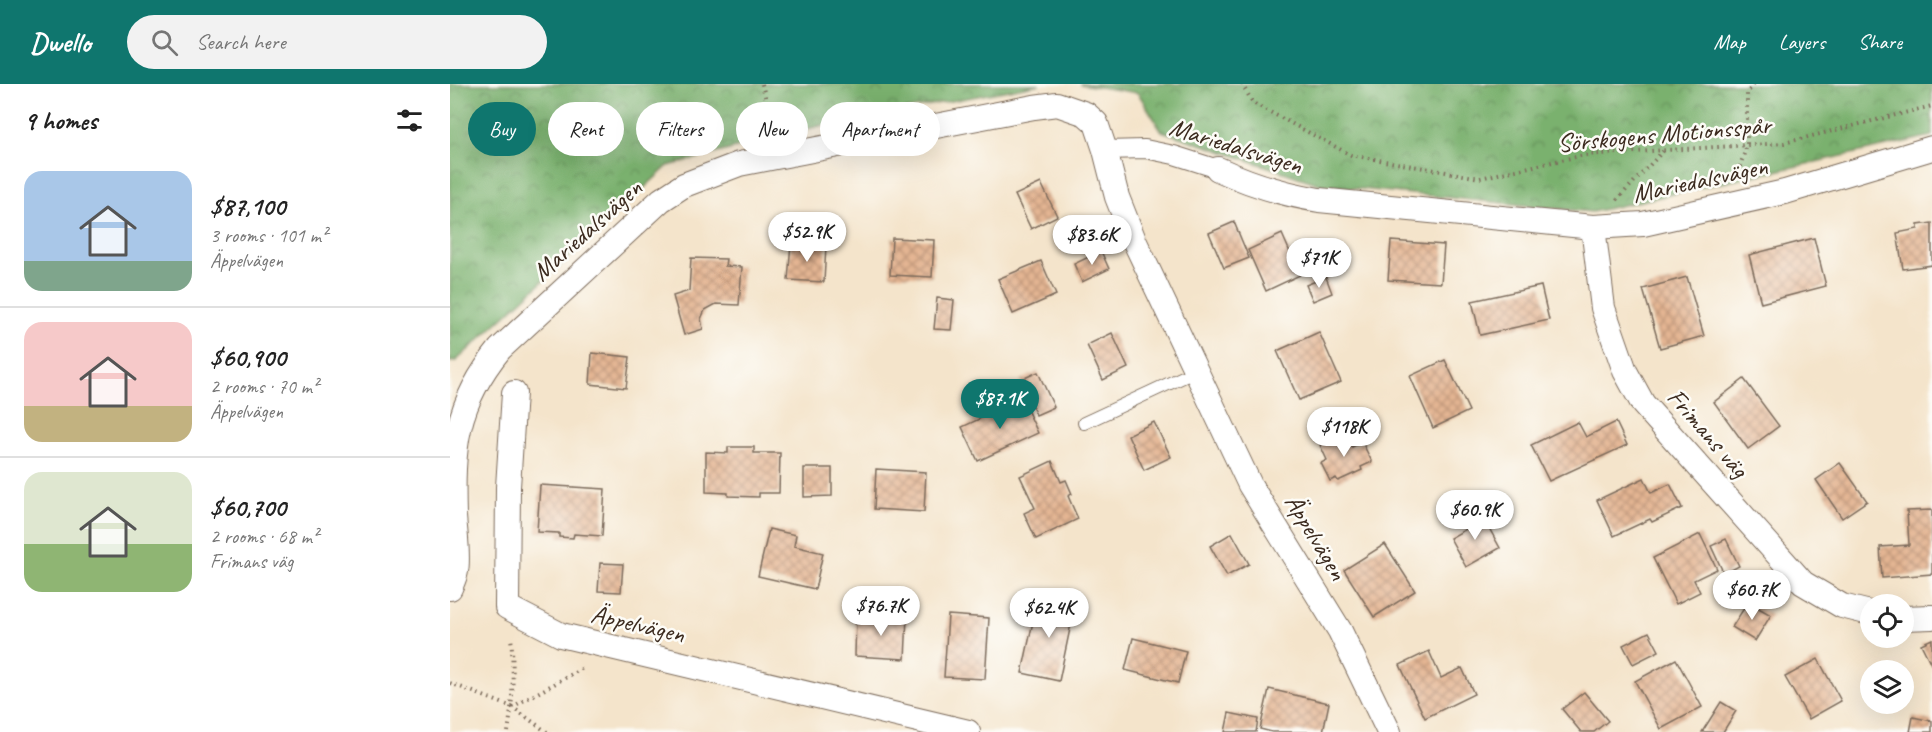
<!DOCTYPE html>
<html lang="en">
<head>
<meta charset="utf-8">
<style>
  body { margin:0; font-family:Caveat,sans-serif; background:#f2f2f2; color:#222; height:100vh; display:flex; flex-direction:column; font-size:22px; white-space:nowrap }
  * { box-sizing:border-box; margin:0 }
  p { font-size:20px; color:#767676 }
  .icon { flex:none; width:33px; height:33px; fill:none; stroke:currentColor; stroke-width:2; stroke-linecap:round; stroke-linejoin:round }
  .map { position:relative; flex:1; overflow:hidden }
  .details { display:flex; flex-direction:column; background:#fff; width:450px }
  .details>* { flex:none }
  .hud { position:absolute; left:18px; top:18px; width:570px; height:54px; display:flex; gap:12px }
  .buttons { position:absolute; left:1410px; top:510px; display:grid; gap:12px }
  .buttons a { display:grid; place-items:center; width:54px; height:54px; border-radius:50%; background:#fff; box-shadow:0 6px 24px #0002; font-size:30px }
  .price { position:absolute; translate:-50% -51px; padding:0 14px; border-radius:21px; background:#fff; color:#222; font-size:20px; line-height:39px; filter:drop-shadow(0 2px 3px #0008) }
  .price::after { content:''; position:absolute; left:50%; top:36px; width:18px; height:14px; margin-left:-9px; background:inherit; clip-path:polygon(0 0,100% 0,50% 100%) }
  .price.current { background:#0f766e; color:#fff }
  ul { padding:0; list-style:none }
  li { display:flex; align-items:center; gap:18px; height:150px; padding:0 24px }
  li+li { border-top:2px solid #e0e0e0 }
  li span { display:grid; place-items:center; flex:none; width:168px; height:120px; border-radius:18px; color:#555 }
  li>.icon { margin-inline-start:auto }
  span .icon { width:72px; height:72px; fill:#fffc; stroke-width:1 }
  li b { font-size:26px }
  h2 { display:flex; justify-content:space-between; align-items:center; height:72px; padding:0 24px; font-size:26px }
  .tag { padding:0 21px; border-radius:27px; background:#fff; box-shadow:0 6px 24px #0002; font-size:21px; line-height:54px }
  .tag.current { background:#0f766e; color:#fff }
  header { display:flex; align-items:center; gap:36px; box-sizing:border-box; height:84px; padding:0 30px; background:#0f766e; color:#fff }
  header strong { font-size:28px }
  nav { display:flex; gap:33px; margin-inline-start:auto; font-size:21px }
  .search { width:420px; height:54px; background:#f2f2f2; display:flex; align-items:center; gap:15px; box-sizing:border-box; padding:0 21px; border-radius:33px; color:#767676; font-size:22px }
  main { display:flex; flex:1; min-height:0 }
  .map>svg:first-child { display:block }
  .forest { fill:url(#forest-crowns); stroke:#5a6e46; stroke-width:1.5 }
  .building { fill:url(#building-cross-hatch) }
  .lines { fill:none; stroke-linecap:round; stroke-linejoin:round }
  .service-casing { stroke:#7c6b5b; stroke-width:14 }
  .pedestrian-casing { stroke:#7c6b5b; stroke-width:20 }
  .minor-casing { stroke:#7c6b5b; stroke-width:26 }
  .path { stroke:#7c6b5b; stroke-width:4; stroke-dasharray:1.5 4.5; stroke-linecap:butt }
  .service { stroke:#fff; stroke-width:12 }
  .pedestrian { stroke:#fff; stroke-width:18 }
  .minor { stroke:#fff; stroke-width:24 }
  .labels { text-anchor:middle; dominant-baseline:central; stroke-width:5; stroke-linejoin:round; paint-order:stroke }
  .street-label { font-size:26px; fill:#3b2a1e; stroke:#fdfcf7 }
</style>
</head>
<body>
<header>
<strong>Dwello</strong>
<div class="search"><svg class="icon" aria-label="search" viewBox="0 0 24 24"><circle cx="10" cy="10" r="6"/><path d="M15 15l6 6"/></svg>Search here</div>
<nav><a>Map</a><a>Layers</a><a>Share</a></nav>
</header>
<main>
<section class="details">
<h2>9 homes<svg class="icon" aria-label="filters" viewBox="0 0 24 24"><path d="M4 7h16M4 17h16"/><circle cx="9" cy="7" r="2"/><circle cx="15" cy="17" r="2"/></svg></h2>
<ul>
<li><span style="background:linear-gradient(#a9c7e8 75%,#7fa58c 0)"><svg class="icon" aria-label="home" viewBox="0 0 24 24"><path d="M3 11l9-7 9 7M6 9v11h12V9"/></svg></span><div><b>$87,100</b><p>3 rooms · 101 m²</p><p>Äppelvägen</p></div></li>
<li><span style="background:linear-gradient(#f6c9c9 70%,#c2b280 0)"><svg class="icon" aria-label="home" viewBox="0 0 24 24"><path d="M3 11l9-7 9 7M6 9v11h12V9"/></svg></span><div><b>$60,900</b><p>2 rooms · 70 m²</p><p>Äppelvägen</p></div></li>
<li><span style="background:linear-gradient(#dfe7d0 60%,#8fb573 0)"><svg class="icon" aria-label="home" viewBox="0 0 24 24"><path d="M3 11l9-7 9 7M6 9v11h12V9"/></svg></span><div><b>$60,700</b><p>2 rooms · 68 m²</p><p>Frimans väg</p></div></li>
</ul>
</section>
<div class="map">
<svg width="1482" height="648" viewBox="0 0 1482 648">
  <defs>
    <pattern id="forest-crowns" width="20" height="18" patternUnits="userSpaceOnUse" patternTransform="scale(1.5)"><rect width="20" height="18" fill="#7ab16e"/><path d="M2 6a3 3 0 1 1 6 0M12 15a3 3 0 1 1 6 0" fill="none" stroke="#65905a"/></pattern>
    <pattern id="building-cross-hatch" width="8" height="8" patternUnits="userSpaceOnUse" patternTransform="scale(1.5)"><rect width="8" height="8" fill="#e4b593"/><path d="M0 0l8 8M0 8l8-8" fill="none" stroke="#ba9377"/></pattern>
  </defs>
  <rect width="100%" height="100%" fill="#fdfcf7"/>
  <filter id="ink" filterUnits="userSpaceOnUse"><feTurbulence type="fractalNoise" baseFrequency=".0167" numOctaves="2"/><feDisplacementMap in="SourceGraphic" scale="12" xChannelSelector="R" yChannelSelector="G"/><feConvolveMatrix kernelMatrix="1 2 1 2 8 2 1 2 1" color-interpolation-filters="sRGB"/></filter>
  <filter id="wash" filterUnits="userSpaceOnUse"><feTurbulence type="fractalNoise" baseFrequency=".008" numOctaves="4" result="noise"/><feDisplacementMap in="SourceGraphic" scale="24" xChannelSelector="R" yChannelSelector="G"/><feGaussianBlur stdDeviation="1.35" result="paint"/><feColorMatrix in="noise" values="0 0 0 0 0 0 0 0 0 0 0 0 0 0 0 0 0 1.4 0 .05"/><feComposite in="paint" operator="in"/></filter>
  <g filter="url(#wash)">
    <rect width="100%" height="100%" fill="#f4e4cb"/>
    <g class="forest">
      <path d="M0 0H590L365 43 218 82 6 277 0 278Z"/>
      <path d="M630 0H1482V52L1142 128 872 101 712 47 688 9Z"/>
    </g>
    <g id="blocks">
      <g class="building">
        <path d="M591 99 607 132 581 145 565 111Z"/>
        <path d="M784 138 799 174 774 184 759 149Z"/>
        <path d="M1482 139V181L1453 185 1447 149 1468 145V141Z"/>
        <path d="M832 150 850 191 816 207 798 166Z"/>
        <path d="M442 154 484 156 482 193 440 191Z"/>
        <path d="M1364 154 1376 202 1311 219 1299 171Z"/>
        <path d="M941 157 994 161 991 199 938 196Z"/>
        <path d="M341 159 376 162 374 198 338 196Z"/>
        <path d="M651 167 659 185 632 198 624 180Z"/>
        <path d="M241 174 276 175 275 182 292 183 289 221 266 220 255 226 251 235 253 245 234 251 223 212 239 207Z"/>
        <path d="M591 177 606 211 563 230 548 195Z"/>
        <path d="M876 193 882 209 863 217 856 201Z"/>
        <path d="M1237 193 1254 252 1210 264 1193 205Z"/>
        <path d="M1091 202 1099 236 1030 251 1022 217Z"/>
        <path d="M487 214 504 216 501 246 484 245Z"/>
        <path d="M869 248 891 298 849 316 827 267Z"/>
        <path d="M662 249 678 284 653 296 637 261Z"/>
        <path d="M142 269 180 273 176 304 140 300Z"/>
        <path d="M995 276 1019 327 983 344 960 292Z"/>
        <path d="M588 288 604 323 586 331 570 296Z"/>
        <path d="M1294 295 1329 342 1298 365 1264 318Z"/>
        <path d="M572 315 588 349 528 377 512 343Z"/>
        <path d="M704 338 721 373 694 386 678 351Z"/>
        <path d="M1128 338 1136 353 1166 338 1177 361 1099 397 1081 361Z"/>
        <path d="M895 350 902 363 912 358 922 378 911 383 912 386 888 397 886 394 880 397 871 379 877 376 870 361Z"/>
        <path d="M278 363H304V369H330L329 409H309V413L278 412V409L256 408V368L278 369Z"/>
        <path d="M602 377 611 398 616 396 622 410 618 412 628 435 586 455 574 429 585 424 570 392Z"/>
        <path d="M1390 379 1417 417 1392 434 1366 396Z"/>
        <path d="M354 384H382V412L354 413Z"/>
        <path d="M426 385 476 388 474 428 424 425Z"/>
        <path d="M1194 394 1201 409 1220 400 1232 424 1202 438 1200 435 1164 452 1147 416Z"/>
        <path d="M90 401 155 405 152 452 124 450 123 454 109 453V449L87 448Z"/>
        <path d="M1482 426V490L1432 494 1430 463 1459 461 1457 427Z"/>
        <path d="M1026 429 1031 436 1034 435 1050 464 1016 483 1000 454 1018 444 1013 436Z"/>
        <path d="M319 445 346 451 344 462 373 469 365 505 308 492Z"/>
        <path d="M782 449 799 480 777 492 760 462Z"/>
        <path d="M1250 450 1267 485 1244 496 1250 508 1226 520 1203 474Z"/>
        <path d="M1276 455 1289 482 1274 490 1261 462Z"/>
        <path d="M935 460 965 507 924 533 894 486Z"/>
        <path d="M150 479 173 480 171 508 148 507Z"/>
        <path d="M588 514 625 521 609 597 572 589Z"/>
        <path d="M1298 518 1321 531 1305 557 1282 543Z"/>
        <path d="M406 531 457 533 455 575 405 572Z"/>
        <path d="M498 531 539 534 535 595 494 593Z"/>
        <path d="M1199 548 1209 567 1183 580 1173 561Z"/>
        <path d="M683 554 736 567 728 599 675 586Z"/>
        <path d="M1482 555V582L1471 560Z"/>
        <path d="M979 567 991 594 1012 584 1024 610 975 634 950 581Z"/>
        <path d="M1226 575 1252 623 1211 645 1185 597Z"/>
        <path d="M1368 575 1391 617 1359 635 1335 593Z"/>
        <path d="M819 605 879 619 873 648H822L810 645Z"/>
        <path d="M1134 608 1158 637 1144 648H1131L1112 625Z"/>
        <path d="M1271 618 1286 627 1273 648H1252Z"/>
        <path d="M779 629 808 635 806 648H775Z"/>
        <path d="M1463 633 1482 637V648H1460Z"/>
      </g>
    </g>
  </g>
  <g filter="url(#ink)">
    <use href="#blocks" fill-opacity="0" stroke="#7c6b5b" stroke-width="1.5"/>
    <g class="lines">
      <g class="service-casing">
        <path id="service" d="M634 339 746 287"/>
      </g>
      <g class="pedestrian-casing">
        <path id="pedestrian" d="M655 66 695 65 724 71 768 85"/>
      </g>
      <g class="minor-casing">
        <g id="minor">
          <path d="M768 85C803 101 832 110 869 116L1143 143 1193 140 1335 108 1482 64"/>
          <path d="M1143 143 1153 224 1175 287 1193 320 1353 499 1392 522 1420 529"/>
          <path d="M64 309 58 403 57 523 111 551 518 648"/>
          <path d="M0 504C2 499 5 493 6 487 9 472 5 448 4 432 2 363 5 320 50 265L211 116 234 101 289 80 584 23 607 20 636 30 646 39 655 66 667 113 684 156 800 401 890 547 939 648"/>
          <path d="M1454 534 1482 533"/>
        </g>
      </g>
      <g class="path">
        <path d="M312 0 324 49"/>
        <path d="M792 0 803 19 901 71 1030 94 1134 71 1334 59 1482 22"/>
        <path d="M1286 94 1297 61V9L1304 0"/>
        <path d="M1167 116 1213 67"/>
        <path d="M0 599 62 623 97 648"/>
        <path d="M62 623 135 583"/>
        <path d="M58 648C63 617 64 585 61 553"/>
      </g>
      <use href="#service" class="service"/>
      <use href="#pedestrian" class="pedestrian"/>
      <use href="#minor" class="minor"/>
    </g>
  </g>
  <g class="labels">
    <g class="street-label">
      <text transform="translate(1214 50) rotate(-5)">Sörskogens Motionsspår</text>
      <text transform="translate(786 62) rotate(17)">Mariedalsvägen</text>
      <text transform="translate(1250 96) rotate(-12)">Mariedalsvägen</text>
      <text transform="translate(137 146) rotate(-42)">Mariedalsvägen</text>
      <text transform="translate(1258 349) rotate(49)">Frimans väg</text>
      <text transform="translate(866 453) rotate(59)">Äppelvägen</text>
      <text transform="translate(188 540) rotate(13)">Äppelvägen</text>
    </g>
  </g>
</svg>
<div class="buttons">
<a><svg class="icon" aria-label="locate" viewBox="0 0 24 24"><circle cx="12" cy="12" r="6"/><path d="M12 2v4M12 18v4M2 12h4M18 12h4"/></svg></a>
<a><svg class="icon" aria-label="layers" viewBox="0 0 24 24"><path d="M12 4l9 5-9 5-9-5zM3 14l9 5 9-5"/></svg></a>
</div>
<b class="price" style="left:357px;top:179px">$52.9K</b>
<b class="price" style="left:642px;top:182px">$83.6K</b>
<b class="price" style="left:869px;top:205px">$71K</b>
<b class="price current" style="left:550px;top:346px">$87.1K</b>
<b class="price" style="left:894px;top:374px">$118K</b>
<b class="price" style="left:1025px;top:457px">$60.9K</b>
<b class="price" style="left:1302px;top:537px">$60.7K</b>
<b class="price" style="left:431px;top:553px">$76.7K</b>
<b class="price" style="left:599px;top:555px">$62.4K</b>
<div class="hud">
<a class="tag current">Buy</a>
<a class="tag">Rent</a>
<a class="tag">Filters</a>
<a class="tag">New</a>
<a class="tag">Apartment</a>
</div>
</div>
</main>
</body>
</html>
